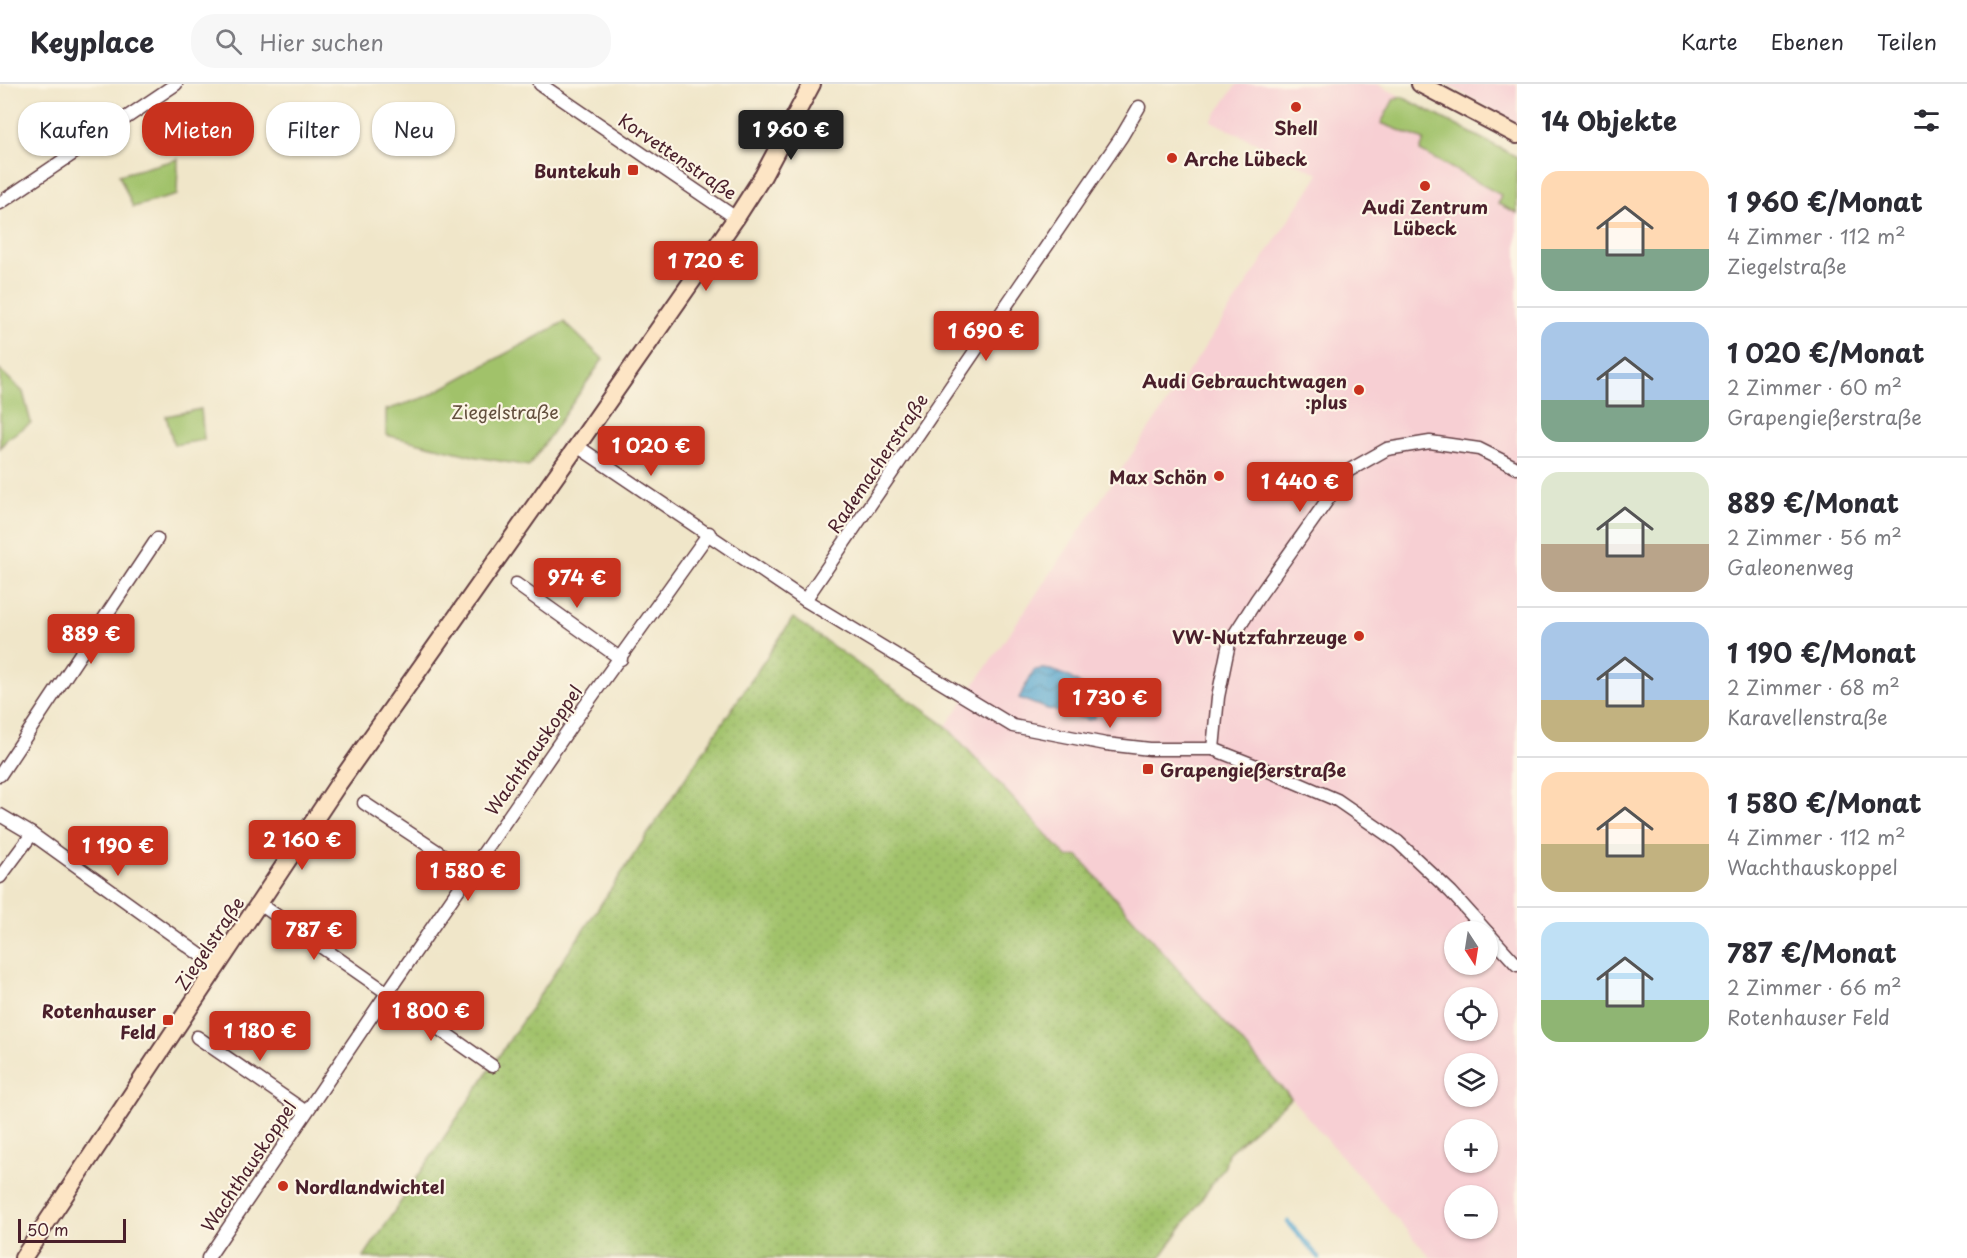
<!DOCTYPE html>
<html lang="de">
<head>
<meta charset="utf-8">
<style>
  body { margin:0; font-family:"Playpen Sans",sans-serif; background:#f7f7f7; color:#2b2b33; height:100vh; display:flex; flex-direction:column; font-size:22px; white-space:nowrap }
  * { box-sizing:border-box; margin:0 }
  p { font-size:20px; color:#7c7c81 }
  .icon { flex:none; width:33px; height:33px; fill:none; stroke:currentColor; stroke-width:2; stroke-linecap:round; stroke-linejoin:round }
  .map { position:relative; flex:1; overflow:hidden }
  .sheet { display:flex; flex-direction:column; background:#fff; width:450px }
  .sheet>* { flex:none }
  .top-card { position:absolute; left:18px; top:18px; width:570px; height:54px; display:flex; gap:12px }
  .needle { width:39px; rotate:168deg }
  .buttons { position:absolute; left:1444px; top:837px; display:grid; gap:12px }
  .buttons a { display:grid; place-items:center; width:54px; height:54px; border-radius:50%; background:#fff; box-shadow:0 2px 4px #0004; font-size:30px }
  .scale { position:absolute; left:18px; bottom:15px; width:108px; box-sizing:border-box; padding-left:6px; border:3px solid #4a1f2b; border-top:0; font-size:16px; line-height:21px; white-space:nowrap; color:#4a1f2b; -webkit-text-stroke:4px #fcf5e5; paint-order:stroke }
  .price { position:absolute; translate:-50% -51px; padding:0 14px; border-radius:6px; background:#c8321e; color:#fff; font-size:20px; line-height:39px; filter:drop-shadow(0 2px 3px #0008) }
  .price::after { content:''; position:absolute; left:50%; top:36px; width:18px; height:14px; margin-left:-9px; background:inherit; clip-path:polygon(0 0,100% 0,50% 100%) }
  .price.on { background:#222; color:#fff }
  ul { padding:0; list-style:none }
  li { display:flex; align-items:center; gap:18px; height:150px; padding:0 24px }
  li+li { border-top:2px solid #e1e1e2 }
  li span { display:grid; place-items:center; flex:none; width:168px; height:120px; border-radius:18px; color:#555 }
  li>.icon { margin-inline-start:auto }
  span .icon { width:72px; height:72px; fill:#fffc; stroke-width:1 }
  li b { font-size:26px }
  h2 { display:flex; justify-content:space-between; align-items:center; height:72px; padding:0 24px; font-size:26px }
  .tag { padding:0 21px; border-radius:24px; background:#fff; box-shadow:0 2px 4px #0004; font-size:21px; line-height:54px }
  .tag.on { background:#c8321e; color:#fff }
  header { display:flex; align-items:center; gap:36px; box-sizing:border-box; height:84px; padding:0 30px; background:#fff; border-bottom:2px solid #e1e1e2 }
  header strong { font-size:28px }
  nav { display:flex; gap:33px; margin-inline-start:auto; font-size:21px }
  .search { width:420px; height:54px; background:#f7f7f7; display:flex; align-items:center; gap:15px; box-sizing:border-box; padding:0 21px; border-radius:24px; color:#7c7c81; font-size:22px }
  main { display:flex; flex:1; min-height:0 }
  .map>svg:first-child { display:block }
  .built { fill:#f7cfd3; fill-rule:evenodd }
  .green { fill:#a1c26b; stroke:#76704b; stroke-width:1.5 }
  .garden { fill:url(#garden-dots); stroke:#76704b; stroke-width:1.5 }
  .water { fill:url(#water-waves); stroke:#4f627d; stroke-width:1.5 }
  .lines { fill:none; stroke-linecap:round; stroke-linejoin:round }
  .stream { stroke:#54a6cf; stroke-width:4.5 }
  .street-casing { stroke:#633d43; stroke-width:15 }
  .secondary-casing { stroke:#633d43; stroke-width:20 }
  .street { stroke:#fff; stroke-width:12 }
  .secondary { stroke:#fde5c5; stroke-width:16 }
  .poi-dot { fill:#c8321e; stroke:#fcf5e5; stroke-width:2 }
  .labels { text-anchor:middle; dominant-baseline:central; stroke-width:4.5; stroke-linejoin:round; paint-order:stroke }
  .poi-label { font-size:18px; font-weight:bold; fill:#4a1f2b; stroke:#fcf5e5; text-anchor:end }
  .street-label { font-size:18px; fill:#4a1f2b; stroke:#fcf5e5 }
  .park-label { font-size:18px; fill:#64503e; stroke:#fcf5e5 }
</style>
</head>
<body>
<header>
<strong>Keyplace</strong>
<div class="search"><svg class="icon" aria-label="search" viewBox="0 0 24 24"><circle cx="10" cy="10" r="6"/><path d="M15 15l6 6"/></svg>Hier suchen</div>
<nav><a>Karte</a><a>Ebenen</a><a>Teilen</a></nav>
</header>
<main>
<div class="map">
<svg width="1517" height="1174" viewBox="0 0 1517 1174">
  <defs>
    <pattern id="garden-dots" width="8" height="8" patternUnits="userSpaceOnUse" patternTransform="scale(1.5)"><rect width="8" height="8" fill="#a1c26b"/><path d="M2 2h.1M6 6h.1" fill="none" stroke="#8ca65d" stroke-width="1.8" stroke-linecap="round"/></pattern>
    <pattern id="water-waves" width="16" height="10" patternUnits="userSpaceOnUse" patternTransform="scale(1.5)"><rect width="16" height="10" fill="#54a6cf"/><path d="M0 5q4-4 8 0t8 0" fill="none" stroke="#4887a8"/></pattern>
  </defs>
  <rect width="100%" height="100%" fill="#fcf5e5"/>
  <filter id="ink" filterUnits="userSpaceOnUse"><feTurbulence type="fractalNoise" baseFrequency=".0167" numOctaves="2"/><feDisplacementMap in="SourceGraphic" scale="12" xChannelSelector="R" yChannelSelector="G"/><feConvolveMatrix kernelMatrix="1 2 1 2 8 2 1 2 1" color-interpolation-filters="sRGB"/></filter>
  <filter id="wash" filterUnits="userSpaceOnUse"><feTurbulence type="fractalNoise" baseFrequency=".008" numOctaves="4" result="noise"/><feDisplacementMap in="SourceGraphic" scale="24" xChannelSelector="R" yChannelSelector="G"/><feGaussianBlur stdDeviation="1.35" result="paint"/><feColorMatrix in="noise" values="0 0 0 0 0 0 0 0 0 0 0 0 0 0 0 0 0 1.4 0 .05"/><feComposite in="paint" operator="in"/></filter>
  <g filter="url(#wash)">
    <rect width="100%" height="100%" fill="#f0e6c9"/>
    <g class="built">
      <path d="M1237 0H1377L1402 13 1394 15 1381 39 1424 56 1420 68 1502 111 1498 120 1517 129V1174H1431L1078 772 1067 773 946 642 1199 272 1319 90 1211 37ZM1455 848H1488V880H1455ZM1455 914H1488V946H1455ZM1455 980H1488V1012H1455ZM1455 1046H1488V1078H1455ZM1455 1112H1488V1144H1455Z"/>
      <path d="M1446 0H1517V40Z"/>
    </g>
    <g class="green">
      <path d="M1402 13 1517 73V129L1498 120 1501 111 1420 67 1424 56 1381 39 1394 15Z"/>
      <path d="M178 75 177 111 133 123 119 91Z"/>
      <path d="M564 238 603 275 529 382 477 373 386 351V326L426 313Z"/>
      <path d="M0 286 23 308 31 339 7 355 0 364Z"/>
      <path d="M201 325 204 356 174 361 166 332Z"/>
    </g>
    <path class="garden" d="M793 534 946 642 1067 773 1078 772 1291 1014 1228 1069 1225 1082 1160 1174H363Z"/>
    <path class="water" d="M1044 585C1064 587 1089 603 1100 621L1094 634 1089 636 1044 624 1019 614 1034 586Z"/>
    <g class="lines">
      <path class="stream" d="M1288 1138 1319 1174"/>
    </g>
  </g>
  <g filter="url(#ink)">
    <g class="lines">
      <g class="street-casing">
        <g id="street">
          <path d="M540 0 736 134"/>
          <path d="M0 119 176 0"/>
          <path d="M577 362 805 516 1013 642 1106 660 1150 665H1213L1269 687 1337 716 1398 758 1451 808 1487 848"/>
          <path d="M516 500 621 575"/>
          <path d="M805 516 1122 52 1139 23"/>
          <path d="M1213 665 1218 613 1229 559 1257 515 1348 387 1387 365 1430 358 1479 365 1517 384"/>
          <path d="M0 691 157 455"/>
          <path d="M364 719 470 789"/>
          <path d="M0 731 32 750 217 883"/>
          <path d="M0 793 32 750"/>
          <path d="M260 820 492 982"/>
          <path d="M1488 849 1517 881"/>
          <path d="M197 953 306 1028"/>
          <path d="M208 1174 387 909 580 629 709 449"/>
        </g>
      </g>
      <g class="secondary-casing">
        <g id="secondary">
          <path d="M1420 0 1517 51"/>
          <path d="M23 1174 337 702 577 362 736 134 763 92 812 0"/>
        </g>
      </g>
      <use href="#street" class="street"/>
      <use href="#secondary" class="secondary"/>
    </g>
  </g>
  <g class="poi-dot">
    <circle cx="1296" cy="23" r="6"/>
    <circle cx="1172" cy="74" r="6"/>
    <rect x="627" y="80" width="12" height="12" rx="3"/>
    <circle cx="1425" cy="102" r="6"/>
    <circle cx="1359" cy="306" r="6"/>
    <circle cx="1219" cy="392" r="6"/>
    <circle cx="1359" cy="552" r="6"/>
    <rect x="1142" y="679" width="12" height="12" rx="3"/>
    <rect x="162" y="930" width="12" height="12" rx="3"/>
    <circle cx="283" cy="1102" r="6"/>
  </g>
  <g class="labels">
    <g class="poi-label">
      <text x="1296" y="43" text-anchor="middle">Shell</text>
      <text x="1184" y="74" text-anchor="start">Arche Lübeck</text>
      <text x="621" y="86">Buntekuh</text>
      <text x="1425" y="122" text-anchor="middle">Audi Zentrum<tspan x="1425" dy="21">Lübeck</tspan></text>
      <text x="1347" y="296">Audi Gebrauchtwagen<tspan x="1347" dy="21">:plus</tspan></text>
      <text x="1207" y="392">Max Schön</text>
      <text x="1347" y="552">VW-Nutzfahrzeuge</text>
      <text x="1160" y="685" text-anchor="start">Grapengießerstraße</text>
      <text x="156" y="926">Rotenhauser<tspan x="156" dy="21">Feld</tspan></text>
      <text x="295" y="1102" text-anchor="start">Nordlandwichtel</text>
    </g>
    <g class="street-label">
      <text transform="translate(678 72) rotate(34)">Korvettenstraße</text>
      <text transform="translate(877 379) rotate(-56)">Rademacherstraße</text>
      <text transform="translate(533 666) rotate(-55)">Wachthauskoppel</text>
      <text transform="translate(209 859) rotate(-56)">Ziegelstraße</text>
      <text transform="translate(248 1082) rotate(-56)">Wachthauskoppel</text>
    </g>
    <g class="park-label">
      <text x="505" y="327">Ziegelstraße</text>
    </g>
  </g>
</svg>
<div class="buttons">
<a><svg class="needle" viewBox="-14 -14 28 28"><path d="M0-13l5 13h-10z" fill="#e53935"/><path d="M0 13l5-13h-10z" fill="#7c7c81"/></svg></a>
<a><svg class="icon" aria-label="locate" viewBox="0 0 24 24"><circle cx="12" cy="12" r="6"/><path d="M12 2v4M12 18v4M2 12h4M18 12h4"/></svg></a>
<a><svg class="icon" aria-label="layers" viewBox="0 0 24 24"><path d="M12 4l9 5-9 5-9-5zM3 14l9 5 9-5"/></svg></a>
<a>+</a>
<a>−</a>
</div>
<div class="scale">50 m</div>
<b class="price on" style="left:791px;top:77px">1 960 €</b>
<b class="price" style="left:706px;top:208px">1 720 €</b>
<b class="price" style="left:986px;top:278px">1 690 €</b>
<b class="price" style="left:651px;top:393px">1 020 €</b>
<b class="price" style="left:1300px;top:429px">1 440 €</b>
<b class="price" style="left:577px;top:525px">974 €</b>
<b class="price" style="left:91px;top:581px">889 €</b>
<b class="price" style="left:1110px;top:645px">1 730 €</b>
<b class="price" style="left:302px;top:787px">2 160 €</b>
<b class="price" style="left:118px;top:793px">1 190 €</b>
<b class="price" style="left:468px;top:818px">1 580 €</b>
<b class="price" style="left:314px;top:877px">787 €</b>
<b class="price" style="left:431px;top:958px">1 800 €</b>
<b class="price" style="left:260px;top:978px">1 180 €</b>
<div class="top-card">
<a class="tag">Kaufen</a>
<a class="tag on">Mieten</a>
<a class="tag">Filter</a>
<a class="tag">Neu</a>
</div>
</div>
<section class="sheet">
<h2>14 Objekte<svg class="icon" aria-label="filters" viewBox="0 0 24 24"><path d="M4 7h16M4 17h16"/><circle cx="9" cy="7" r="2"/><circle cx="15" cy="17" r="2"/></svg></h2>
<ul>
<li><span style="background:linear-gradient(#ffd9b3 65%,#7fa58c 0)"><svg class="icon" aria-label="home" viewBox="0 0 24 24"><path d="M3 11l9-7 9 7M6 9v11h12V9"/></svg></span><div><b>1 960 €/Monat</b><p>4 Zimmer · 112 m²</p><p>Ziegelstraße</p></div></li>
<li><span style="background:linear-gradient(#a9c7e8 65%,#7fa58c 0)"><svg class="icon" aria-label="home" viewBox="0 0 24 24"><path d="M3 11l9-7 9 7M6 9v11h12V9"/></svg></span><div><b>1 020 €/Monat</b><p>2 Zimmer · 60 m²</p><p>Grapengießerstraße</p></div></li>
<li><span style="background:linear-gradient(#dfe7d0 60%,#b9a48a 0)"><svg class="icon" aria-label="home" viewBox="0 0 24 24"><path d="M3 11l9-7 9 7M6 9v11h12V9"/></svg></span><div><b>889 €/Monat</b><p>2 Zimmer · 56 m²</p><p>Galeonenweg</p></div></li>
<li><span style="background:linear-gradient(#a9c7e8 65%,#c2b280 0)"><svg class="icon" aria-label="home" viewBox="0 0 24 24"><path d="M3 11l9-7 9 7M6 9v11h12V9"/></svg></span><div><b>1 190 €/Monat</b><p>2 Zimmer · 68 m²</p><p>Karavellenstraße</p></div></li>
<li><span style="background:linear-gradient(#ffd9b3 60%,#c2b280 0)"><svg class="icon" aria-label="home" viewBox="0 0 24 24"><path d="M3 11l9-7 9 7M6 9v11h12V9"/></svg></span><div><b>1 580 €/Monat</b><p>4 Zimmer · 112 m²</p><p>Wachthauskoppel</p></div></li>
<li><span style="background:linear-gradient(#bfe0f5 65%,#8fb573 0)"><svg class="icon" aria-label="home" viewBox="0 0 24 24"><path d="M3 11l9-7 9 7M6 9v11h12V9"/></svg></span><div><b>787 €/Monat</b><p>2 Zimmer · 66 m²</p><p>Rotenhauser Feld</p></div></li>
</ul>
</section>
</main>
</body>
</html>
